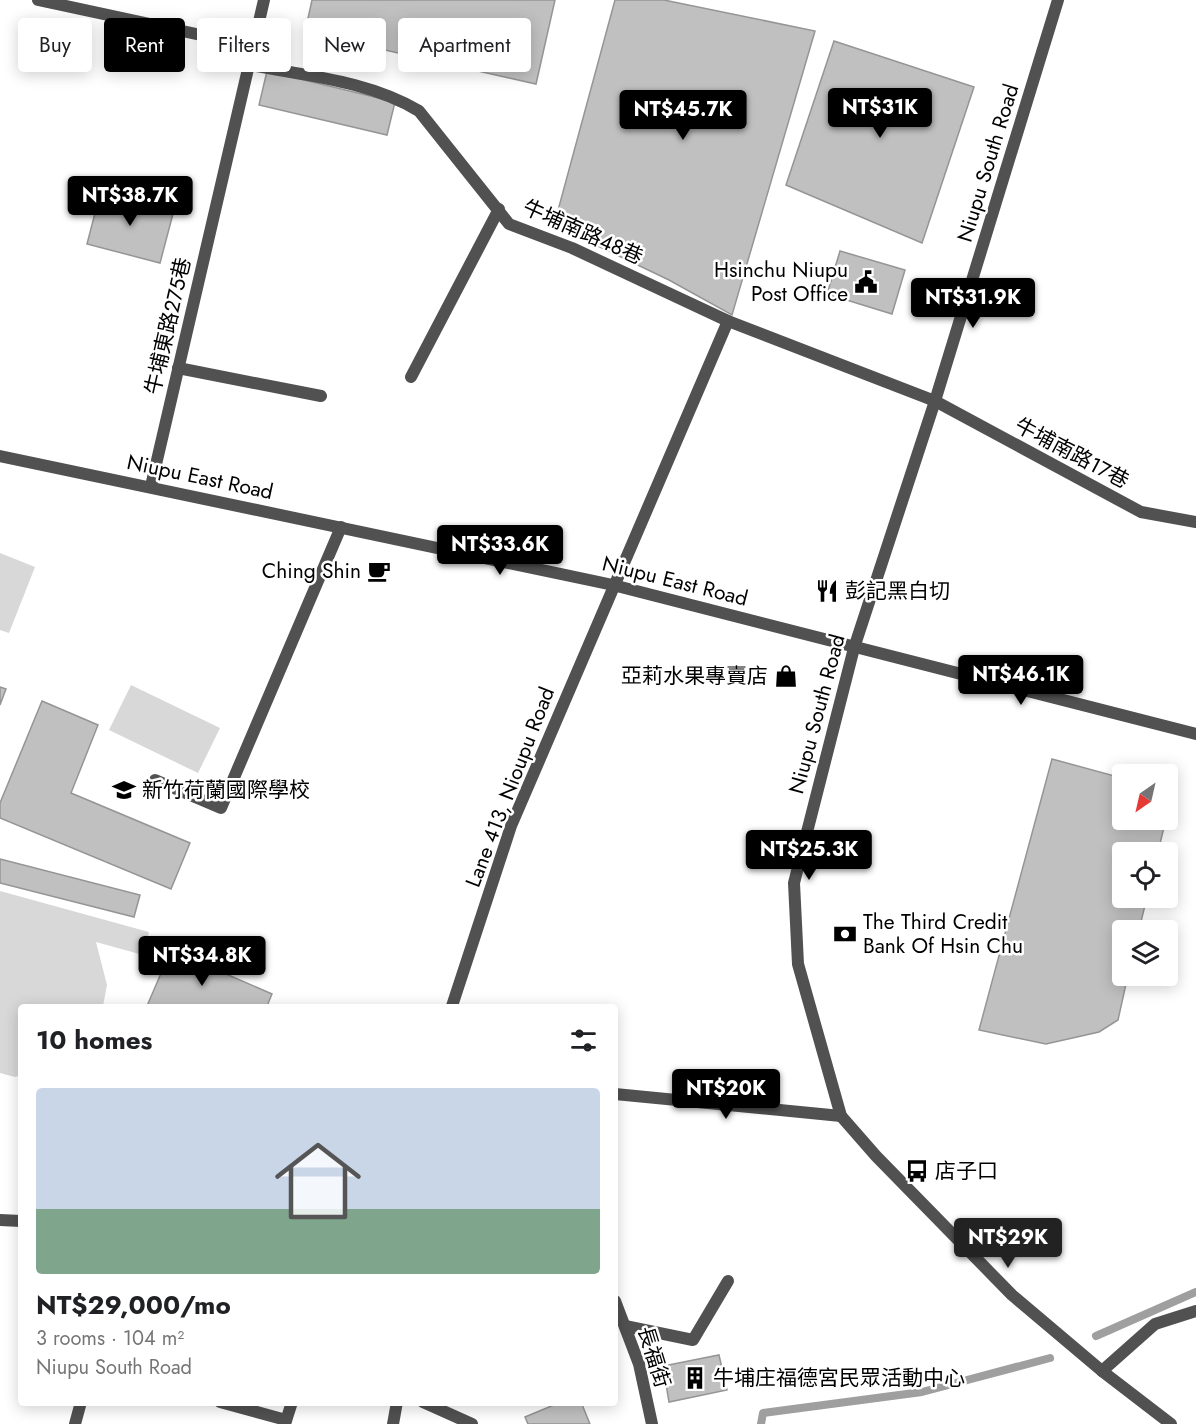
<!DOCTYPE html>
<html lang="en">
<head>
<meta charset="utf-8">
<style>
  body { margin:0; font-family:Jost,"Noto Sans TC",sans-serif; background:#f2f2f2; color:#202124; height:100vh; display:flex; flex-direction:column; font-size:22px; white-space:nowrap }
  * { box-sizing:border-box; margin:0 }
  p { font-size:20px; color:#757577 }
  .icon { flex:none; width:33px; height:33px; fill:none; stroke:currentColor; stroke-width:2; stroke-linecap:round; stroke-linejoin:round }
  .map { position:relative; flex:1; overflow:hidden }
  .panel { position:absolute; left:18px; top:1004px; width:600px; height:402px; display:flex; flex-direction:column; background:#fff; border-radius:6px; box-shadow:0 3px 15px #0003 }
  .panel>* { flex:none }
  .guide { position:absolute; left:18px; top:18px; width:600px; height:54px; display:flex; gap:12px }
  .needle { width:39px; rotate:214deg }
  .tools { position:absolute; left:1112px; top:764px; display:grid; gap:12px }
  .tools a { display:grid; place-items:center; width:66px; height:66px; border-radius:6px; background:#fff; box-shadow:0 3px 15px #0003; font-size:30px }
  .price { position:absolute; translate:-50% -51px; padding:0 14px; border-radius:6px; background:#000; color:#fff; font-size:20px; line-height:39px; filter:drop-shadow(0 2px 3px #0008) }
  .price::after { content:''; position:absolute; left:50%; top:36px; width:18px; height:14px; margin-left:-9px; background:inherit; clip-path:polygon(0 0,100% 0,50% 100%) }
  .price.selected { background:#222; color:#fff }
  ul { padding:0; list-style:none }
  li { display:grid; align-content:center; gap:12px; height:318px; padding:0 18px }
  li span { display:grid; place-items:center; height:186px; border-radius:6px; color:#555 }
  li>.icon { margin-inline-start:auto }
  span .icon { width:108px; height:108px; fill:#fffc; stroke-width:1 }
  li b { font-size:26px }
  h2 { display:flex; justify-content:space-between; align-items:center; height:72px; padding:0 18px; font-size:26px }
  .tag { padding:0 21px; border-radius:6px; background:#fff; box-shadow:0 3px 15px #0003; font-size:21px; line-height:54px }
  .tag.selected { background:#000; color:#fff }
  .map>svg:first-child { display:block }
  .green { fill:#d8d8d8 }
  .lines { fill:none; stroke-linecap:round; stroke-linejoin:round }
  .stream { stroke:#9f9f9f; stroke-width:8 }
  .building { fill:#c0c0c0; stroke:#959595; stroke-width:1.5 }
  .service { stroke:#515151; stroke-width:12 }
  .minor { stroke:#515151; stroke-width:12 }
  .tertiary { stroke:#515151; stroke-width:12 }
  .labels { text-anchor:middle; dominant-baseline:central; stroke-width:5; stroke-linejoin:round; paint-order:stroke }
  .street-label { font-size:21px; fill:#000; stroke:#fff }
  .poi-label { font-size:21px; fill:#000; stroke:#fff; text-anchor:start }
</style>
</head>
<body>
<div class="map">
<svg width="1196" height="1424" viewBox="0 0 1196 1424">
  <rect width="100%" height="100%" fill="#fff"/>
  <g class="green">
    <path d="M0 553 35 567 9 633 0 630Z"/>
    <path d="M131 685 220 728 198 773 109 730Z"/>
    <path d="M0 891 149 932 143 955 96 942 107 985 103 1006H21V1075L15 1077 0 1073Z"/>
  </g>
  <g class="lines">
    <g class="stream">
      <path d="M1096 1336 1196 1292"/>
      <path d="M761 1424 763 1413 922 1392 1050 1358"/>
    </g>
  </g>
  <g class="building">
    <path d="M312 0H555L536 84 305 32Z"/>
    <path d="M615 0H664L815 31 732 315 669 280 554 225Z"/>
    <path d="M834 41 974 87 922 243 786 185Z"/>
    <path d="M267 71 395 102 387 135 259 105Z"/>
    <path d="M101 190 174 210 160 263 87 244Z"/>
    <path d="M840 251 905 270 892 314 827 294Z"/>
    <path d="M0 687 6 689 0 705Z"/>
    <path d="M42 701 98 725 71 793 190 843 171 889 0 818V803Z"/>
    <path d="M1052 759 1122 778V819H1166L1158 852H1122V897H1147L1139 930H1122V975H1128L1118 1020 1099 1032 1046 1044 979 1030Z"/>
    <path d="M1167 791 1172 792 1167 813Z"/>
    <path d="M0 859 140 895 134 917 0 883Z"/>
    <path d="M171 950 272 994 267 1006H147Z"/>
    <path d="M719 1355 727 1390 669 1402 663 1366Z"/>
    <path d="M561 1402H581L590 1424H528L525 1417Z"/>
  </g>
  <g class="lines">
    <g class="service">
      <path d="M38 0 252 46"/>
      <path d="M250 65C307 76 369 81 419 111L509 224 572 248 728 321 935 401 1141 512 1196 522"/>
      <path d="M178 368 321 396"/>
      <path d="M411 377 499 209"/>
      <path d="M151 486 264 0"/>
      <path d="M155 780 221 808 341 527"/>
      <path d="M452 1006 511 826 728 321"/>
      <path d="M625 1326 693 1340 728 1281"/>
      <path d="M1102 1371 1155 1324 1196 1311"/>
      <path d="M220 1402 286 1420"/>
      <path d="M423 1402 472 1424"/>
      <path d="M285 1424 292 1402"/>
      <path d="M393 1424 397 1402"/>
    </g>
    <path class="minor" d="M615 1301 639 1364 652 1424"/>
    <g class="tertiary">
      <path d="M1058 0 935 401 854 648 794 883 798 964 841 1116 876 1156 1012 1295 1102 1371 1171 1424"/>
      <path d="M0 456 613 585 1196 734"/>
      <path d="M615 1094 841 1116"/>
      <path d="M0 1220 21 1221"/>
      <path d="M75 1424 81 1402"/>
    </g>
  </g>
  <defs>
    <g id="civic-bare" transform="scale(1.8)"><path d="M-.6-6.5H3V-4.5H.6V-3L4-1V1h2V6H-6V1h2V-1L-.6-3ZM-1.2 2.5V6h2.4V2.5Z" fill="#000" stroke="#fff" stroke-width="2.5" paint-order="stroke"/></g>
    <g id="cafe-bare" transform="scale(1.8)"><path d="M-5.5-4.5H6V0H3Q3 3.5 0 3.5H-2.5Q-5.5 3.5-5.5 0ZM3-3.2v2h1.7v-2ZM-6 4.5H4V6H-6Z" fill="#000" stroke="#fff" stroke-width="2.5" paint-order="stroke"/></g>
    <g id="restaurant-bare" transform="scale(1.8)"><path d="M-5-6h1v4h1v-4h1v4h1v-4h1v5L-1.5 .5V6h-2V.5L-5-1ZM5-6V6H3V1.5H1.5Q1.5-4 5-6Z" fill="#000" stroke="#fff" stroke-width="2.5" paint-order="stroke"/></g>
    <g id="shop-bare" transform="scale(1.8)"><path d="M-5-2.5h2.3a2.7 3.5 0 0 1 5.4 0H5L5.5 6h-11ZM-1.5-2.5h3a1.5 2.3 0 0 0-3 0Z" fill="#000" stroke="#fff" stroke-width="2.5" paint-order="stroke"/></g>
    <g id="school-bare" transform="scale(1.8)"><path d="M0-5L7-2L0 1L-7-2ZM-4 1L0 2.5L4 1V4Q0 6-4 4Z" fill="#000" stroke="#fff" stroke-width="2.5" paint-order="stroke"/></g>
    <g id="bank-bare" transform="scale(1.8)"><path d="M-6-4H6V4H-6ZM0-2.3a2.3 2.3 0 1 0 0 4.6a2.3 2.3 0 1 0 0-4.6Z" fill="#000" stroke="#fff" stroke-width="2.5" paint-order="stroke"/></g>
    <g id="bus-bare" transform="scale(1.8)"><path d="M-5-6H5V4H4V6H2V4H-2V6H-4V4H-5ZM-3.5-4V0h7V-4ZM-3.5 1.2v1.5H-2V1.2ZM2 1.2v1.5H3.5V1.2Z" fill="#000" stroke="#fff" stroke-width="2.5" paint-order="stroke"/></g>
    <g id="building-bare" transform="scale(1.8)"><path d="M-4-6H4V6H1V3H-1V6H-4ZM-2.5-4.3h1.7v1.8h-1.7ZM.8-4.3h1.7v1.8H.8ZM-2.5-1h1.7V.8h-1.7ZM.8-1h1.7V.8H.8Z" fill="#000" stroke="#fff" stroke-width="2.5" paint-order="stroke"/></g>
  </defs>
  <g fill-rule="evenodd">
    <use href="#civic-bare" x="866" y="282"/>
    <use href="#cafe-bare" x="379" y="571"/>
    <use href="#restaurant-bare" x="827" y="591"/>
    <use href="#shop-bare" x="786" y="676"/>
    <use href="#school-bare" x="124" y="790"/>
    <use href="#bank-bare" x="845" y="934"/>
    <use href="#bus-bare" x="917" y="1171"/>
    <use href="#building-bare" x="695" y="1378"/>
  </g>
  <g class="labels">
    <g class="street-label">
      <text transform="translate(988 163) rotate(-73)">Niupu South Road</text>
      <text transform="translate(583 232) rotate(24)">牛埔南路48巷</text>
      <text transform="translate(168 326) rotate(-77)">牛埔東路275巷</text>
      <text transform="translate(1072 453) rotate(28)">牛埔南路17巷</text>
      <text transform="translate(200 477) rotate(12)">Niupu East Road</text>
      <text transform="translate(675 581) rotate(14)">Niupu East Road</text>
      <text transform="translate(817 714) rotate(-75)">Niupu South Road</text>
      <text transform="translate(510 787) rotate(-69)">Lane 413, Nioupu Road</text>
      <text transform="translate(654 1357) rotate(73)">長福街</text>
    </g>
    <g class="poi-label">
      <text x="848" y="270" text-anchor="end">Hsinchu Niupu<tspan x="848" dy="24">Post Office</tspan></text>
      <text x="361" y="571" text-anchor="end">Ching Shin</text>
      <text x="845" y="591">彭記黑白切</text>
      <text x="768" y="676" text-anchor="end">亞莉水果專賣店</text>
      <text x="142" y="790">新竹荷蘭國際學校</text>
      <text x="863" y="922">The Third Credit<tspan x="863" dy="24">Bank Of Hsin Chu</tspan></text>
      <text x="935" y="1171">店子口</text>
      <text x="713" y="1378">牛埔庄福德宮民眾活動中心</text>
    </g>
  </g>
</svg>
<div class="tools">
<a><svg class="needle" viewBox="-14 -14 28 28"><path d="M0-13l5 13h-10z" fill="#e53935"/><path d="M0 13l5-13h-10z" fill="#757577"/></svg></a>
<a><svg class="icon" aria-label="locate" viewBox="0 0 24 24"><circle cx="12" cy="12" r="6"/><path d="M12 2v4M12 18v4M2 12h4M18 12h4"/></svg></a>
<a><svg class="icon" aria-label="layers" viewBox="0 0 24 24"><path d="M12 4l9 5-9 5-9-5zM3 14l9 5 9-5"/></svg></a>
</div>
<b class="price" style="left:880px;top:139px">NT$31K</b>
<b class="price" style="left:683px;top:141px">NT$45.7K</b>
<b class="price" style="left:130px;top:227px">NT$38.7K</b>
<b class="price" style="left:973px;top:329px">NT$31.9K</b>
<b class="price" style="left:500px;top:576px">NT$33.6K</b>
<b class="price" style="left:1021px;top:706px">NT$46.1K</b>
<b class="price" style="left:809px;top:881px">NT$25.3K</b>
<b class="price" style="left:202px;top:987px">NT$34.8K</b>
<b class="price" style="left:726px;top:1120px">NT$20K</b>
<b class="price selected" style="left:1008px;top:1269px">NT$29K</b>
<div class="guide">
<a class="tag">Buy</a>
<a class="tag selected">Rent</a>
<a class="tag">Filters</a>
<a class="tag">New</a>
<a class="tag">Apartment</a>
</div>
<section class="panel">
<h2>10 homes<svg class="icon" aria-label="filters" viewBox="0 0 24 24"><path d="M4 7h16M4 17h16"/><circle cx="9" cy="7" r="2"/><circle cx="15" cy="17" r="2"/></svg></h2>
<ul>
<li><span style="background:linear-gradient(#c9d6e8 65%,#7fa58c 0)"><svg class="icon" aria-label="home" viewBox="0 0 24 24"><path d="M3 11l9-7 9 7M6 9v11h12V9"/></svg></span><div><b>NT$29,000/mo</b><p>3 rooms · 104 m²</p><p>Niupu South Road</p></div></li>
</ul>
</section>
</div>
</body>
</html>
